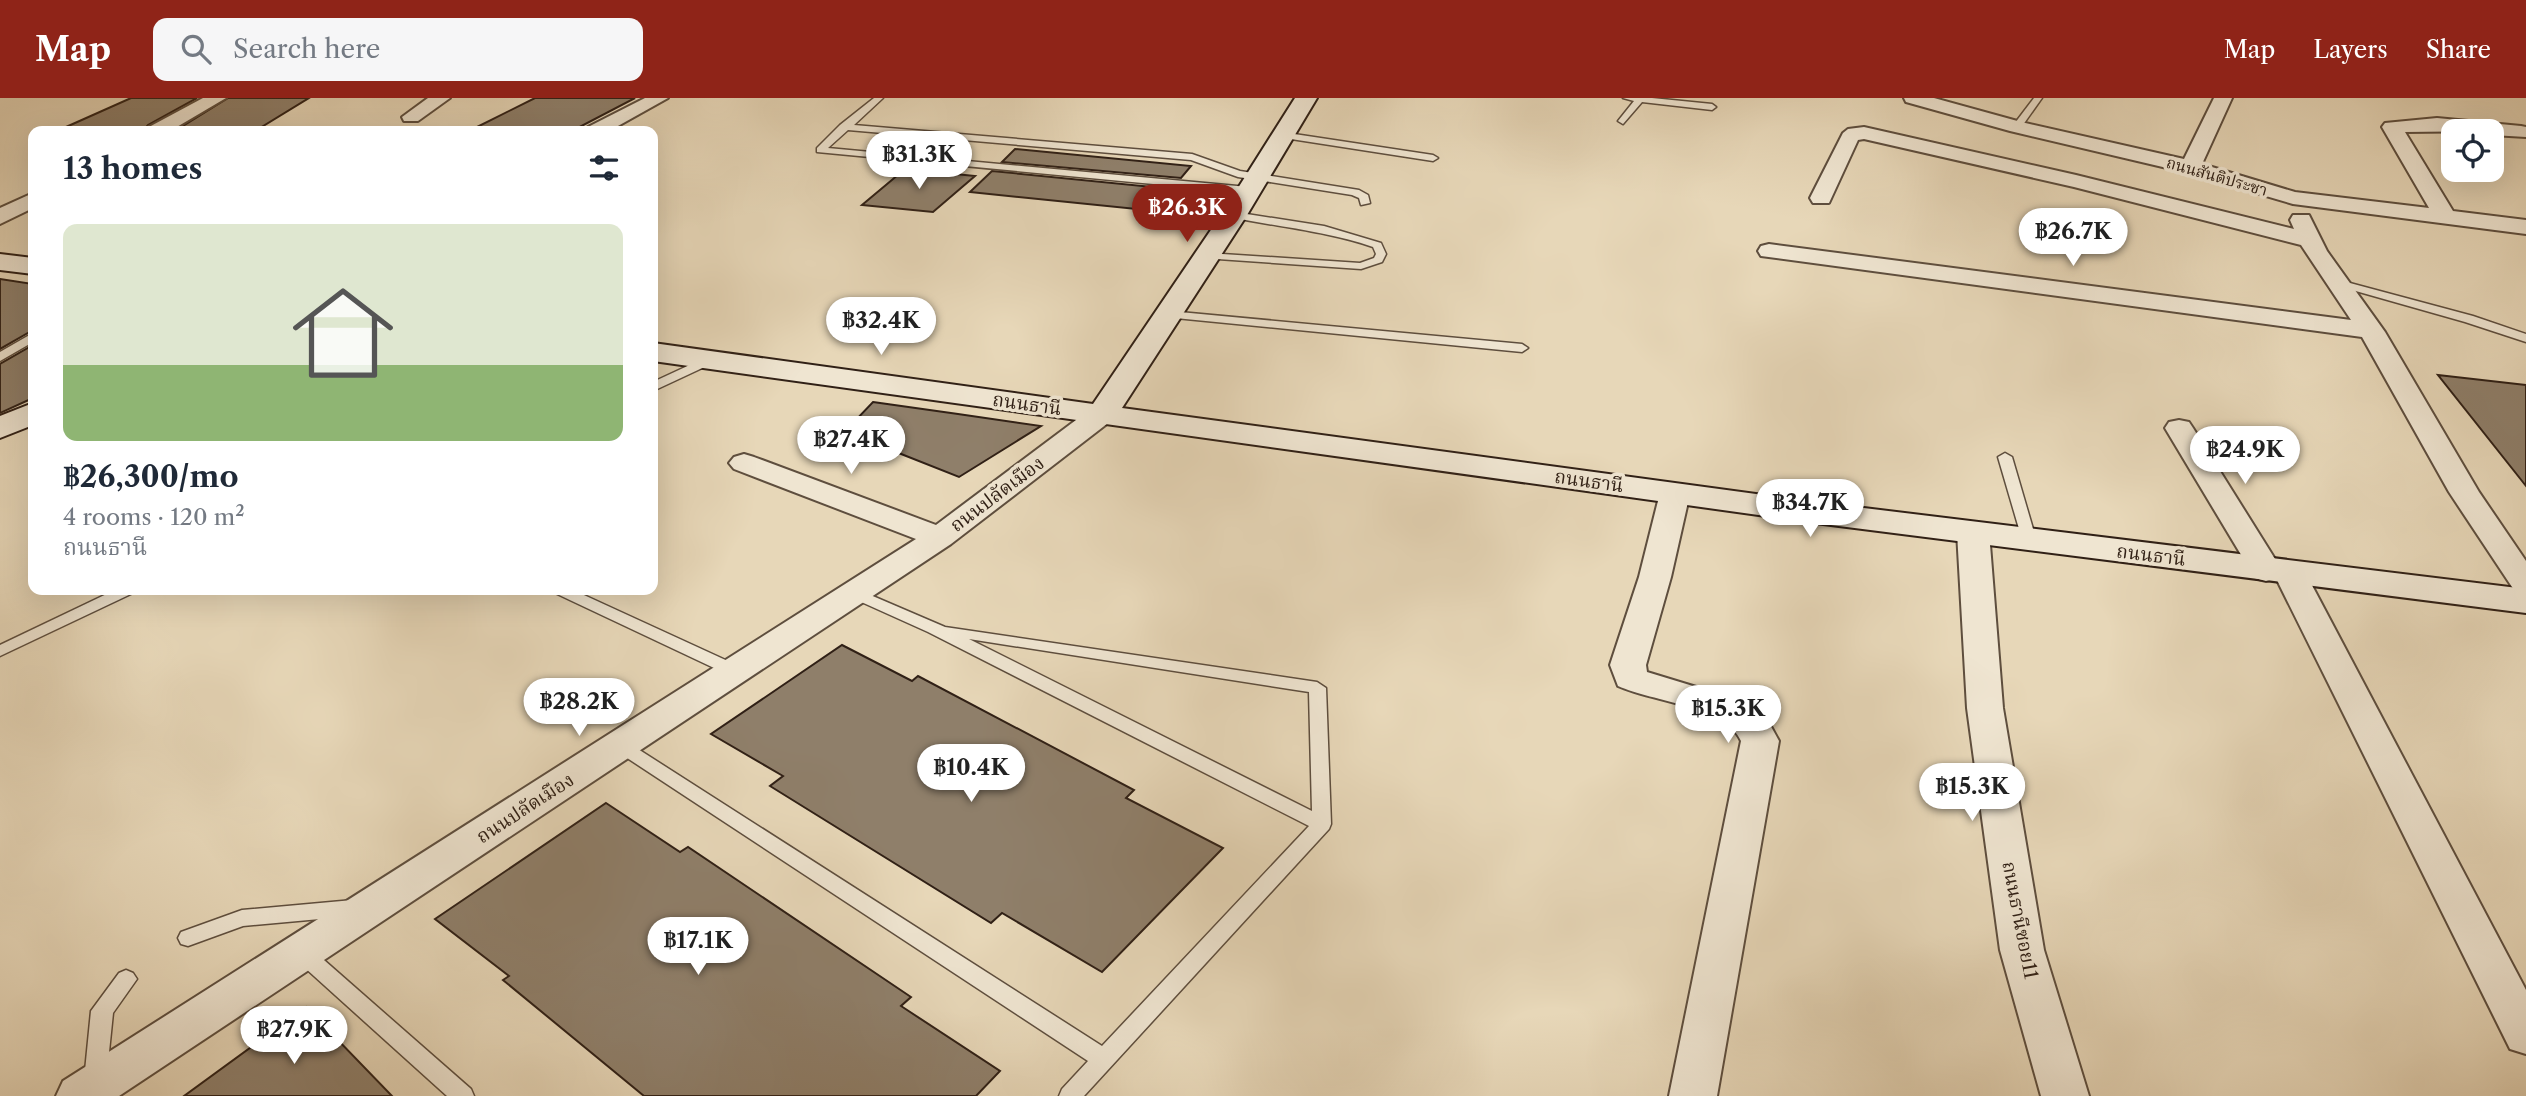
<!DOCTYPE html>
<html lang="en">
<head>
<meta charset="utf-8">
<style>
  body { margin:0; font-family:"Libre Caslon Text","Noto Serif Thai",serif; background:#f6f6f7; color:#1f2937; height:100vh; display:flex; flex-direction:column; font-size:26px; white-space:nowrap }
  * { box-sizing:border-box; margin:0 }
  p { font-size:23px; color:#747a83 }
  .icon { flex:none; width:38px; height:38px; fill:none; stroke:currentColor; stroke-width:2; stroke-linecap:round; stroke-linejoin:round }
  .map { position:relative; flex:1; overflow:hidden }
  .sheet { position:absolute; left:28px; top:28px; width:630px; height:469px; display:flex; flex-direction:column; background:#fff; border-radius:14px; box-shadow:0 7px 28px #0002 }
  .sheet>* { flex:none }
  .buttons { position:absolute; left:2441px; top:21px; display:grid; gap:14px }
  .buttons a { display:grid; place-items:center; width:63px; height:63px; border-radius:14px; background:#fff; box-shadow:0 7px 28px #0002; font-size:35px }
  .price { position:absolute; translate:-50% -60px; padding:0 16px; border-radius:24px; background:#fff; color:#222; font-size:23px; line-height:46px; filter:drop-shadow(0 2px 4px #0008) }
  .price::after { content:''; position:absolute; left:50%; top:42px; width:21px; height:16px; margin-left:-10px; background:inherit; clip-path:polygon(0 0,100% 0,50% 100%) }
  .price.on { background:#8f2418; color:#fff }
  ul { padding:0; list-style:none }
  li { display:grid; align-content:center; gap:14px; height:371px; padding:0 35px }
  li span { display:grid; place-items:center; height:217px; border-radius:14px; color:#555 }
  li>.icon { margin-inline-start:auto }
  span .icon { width:126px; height:126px; fill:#fffc; stroke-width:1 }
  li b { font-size:30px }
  h2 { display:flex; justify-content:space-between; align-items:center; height:84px; padding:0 35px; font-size:30px }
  header { display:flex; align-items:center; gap:42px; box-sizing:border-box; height:98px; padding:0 35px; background:#8f2418; color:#fff }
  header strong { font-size:33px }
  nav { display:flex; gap:38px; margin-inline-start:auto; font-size:24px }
  .search { width:490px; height:63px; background:#f6f6f7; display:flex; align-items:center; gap:18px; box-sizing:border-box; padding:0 24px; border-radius:14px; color:#747a83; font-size:26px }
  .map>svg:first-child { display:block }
  .building { fill:#8f7f6a; stroke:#302016; stroke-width:2 }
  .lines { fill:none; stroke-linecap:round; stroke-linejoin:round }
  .lane-casing { stroke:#5e4e3e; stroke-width:3 }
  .street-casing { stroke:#5e4e3e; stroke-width:4 }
  .secondary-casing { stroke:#302016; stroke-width:4 }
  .lane { fill:#efe5d1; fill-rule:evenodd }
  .street { fill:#efe5d1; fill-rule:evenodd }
  .secondary { fill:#efe5d1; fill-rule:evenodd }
  .labels { text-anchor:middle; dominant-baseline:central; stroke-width:7; stroke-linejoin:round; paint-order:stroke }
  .far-street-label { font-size:16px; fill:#302016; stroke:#efe5d1 }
  .street-label { font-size:19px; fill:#302016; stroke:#efe5d1 }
</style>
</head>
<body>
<header>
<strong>Map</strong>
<div class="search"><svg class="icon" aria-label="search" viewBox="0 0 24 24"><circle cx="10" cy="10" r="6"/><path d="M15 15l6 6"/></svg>Search here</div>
<nav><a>Map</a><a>Layers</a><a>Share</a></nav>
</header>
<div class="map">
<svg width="2526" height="998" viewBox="0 0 2526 998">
  <rect width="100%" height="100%" fill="#e7d7b8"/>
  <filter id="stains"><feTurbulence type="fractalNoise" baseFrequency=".00286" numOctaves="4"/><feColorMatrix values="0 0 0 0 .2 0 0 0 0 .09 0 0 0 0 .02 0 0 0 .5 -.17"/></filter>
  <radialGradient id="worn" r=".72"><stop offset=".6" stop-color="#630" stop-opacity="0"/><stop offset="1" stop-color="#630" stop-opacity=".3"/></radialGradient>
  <g class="building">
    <path d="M131 0H197L148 27 143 33H57Z"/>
    <path d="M228 0H309L255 33H175Z"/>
    <path d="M535 0H635L572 33H469Z"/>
    <path d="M1015 51 1191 68 1181 80 1002 64Z"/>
    <path d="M905 71 975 78 933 114 862 107Z"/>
    <path d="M992 73 1173 91 1156 113 970 94Z"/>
    <path d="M0 181 33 186V232L0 251Z"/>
    <path d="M33 247V300L0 315V266Z"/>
    <path d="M2438 277 2526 287V388Z"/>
    <path d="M873 304 958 316 1041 328 959 379 891 352 888 355 832 347Z"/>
    <path d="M842 547 912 583 918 578 1134 692 1126 700 1223 750 1102 874 1002 815 991 825 770 688 783 678 711 636Z"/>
    <path d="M606 705 680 754 688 749 911 899 901 908 1000 973 976 998H644L503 882 509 878 435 821Z"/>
    <path d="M306 909 392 998H184Z"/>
  </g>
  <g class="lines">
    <g class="lane-casing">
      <g id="lane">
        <path d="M874 0H883L854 27 1192 56 1240 73 1359 92 1368 97 1370 105 1361 107 1359 100 1352 97 1238 79 1191 62 848 32 828 50 1248 89 1253 92 1248 95 817 54V50L840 27Z"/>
        <path d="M1623 0H1652L1712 6 1716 9 1712 12 1642 4 1623 26 1618 23 1634 3Z"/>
        <path d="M2034 0H2042L2020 31H2014L2012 29Z"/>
        <path d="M1281 34 1433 57 1438 60 1433 63 1278 39V35Z"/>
        <path d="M1234 114 1324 128 1381 145 1386 156 1382 164 1361 171 1203 160V156L1207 155 1360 165 1374 160 1376 156 1373 149C1326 133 1278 129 1230 119V115Z"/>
        <path d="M2335 181 2473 218 2526 236V244L2465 224 2331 186V182Z"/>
        <path d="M1169 213 1522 246 1528 250 1522 254 1165 219 1163 217Z"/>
        <path d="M33 235V244L0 263V254Z"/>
        <path d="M709 258 713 259V265L653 293V284Z"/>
        <path d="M2005 355 2012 359 2036 441 2034 444H2024L2022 441 1998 359Z"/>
        <path d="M854 490 945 529 1317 584 1326 590 1331 726 1329 731 1084 998H1059L1062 991 1088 963 615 652 612 648 615 644H627L1102 948 1309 728 928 534 848 498 846 495ZM969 541 1309 594 1312 713Z"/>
        <path d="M115 492H135L133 495 0 558V547Z"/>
        <path d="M553 492H573L743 570 745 574 743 578H731L555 495Z"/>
        <path d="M353 802 360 805 363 810 360 815 353 818 243 828 188 848 181 846 178 840 181 834 242 812Z"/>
        <path d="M301 846 308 848 471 991 474 998H447L294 860 291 854 294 848Z"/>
        <path d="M126 872 133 875 137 881 113 915 106 983 103 990 95 993 87 990 84 983 91 913 119 875Z"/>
      </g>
    </g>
    <g class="street-casing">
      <g id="street">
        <path d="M203 0H226L170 33H146L149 29Z"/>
        <path d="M428 0H450L418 23H404L402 19Z"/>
        <path d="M645 0H668L609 33H585L588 29Z"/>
        <path d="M1904 0H1934L2021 24 2184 61 2214 0H2232L2202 66 2295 94 2429 110 2382 29 2385 25 2437 20 2521 28 2526 29V39L2492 37V33L2405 34 2453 113 2526 122V136L2293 106 2184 74 2010 33 1906 4Z"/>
        <path d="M1864 29 2076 77 2294 131 2290 122 2293 117H2309L2327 153 2385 234 2479 394 2526 463V495L2514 492 2449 394 2362 239 1761 158 1758 153 1761 148 1769 146 2351 222 2301 147 2074 89 1864 41 1858 42 1829 105H1813L1810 100 1843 35 1848 31Z"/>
        <path d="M33 95V110L0 126V110Z"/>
        <path d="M1102 308 1112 310 1116 316 1112 322 951 446 119 998H56L63 983 916 441 734 371 729 365 734 359 744 356 754 359 936 427 1092 310Z"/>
        <path d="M2179 322 2189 324 2193 330 2280 469 2290 466 2302 469 2306 476 2526 892V956L2510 951 2276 480 2266 483 2255 480 2165 330 2169 324Z"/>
        <path d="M1675 386 1686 389 1690 395 1671 479 1646 567 1647 574 1752 606 1763 614 1779 643 1717 998H1669L1741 643C1726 608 1653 604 1618 588L1610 567 1639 479 1660 395 1664 389Z"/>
        <path d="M1973 425 1984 427 1989 434 2003 610 2044 852 2089 998H2041L2000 852 1967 610 1957 434 1962 427Z"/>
      </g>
    </g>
    <g class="secondary-casing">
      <g id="secondary">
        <path d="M1295 0H1317L1247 117 1122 310 1823 405 2526 491V515L1823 426 653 263V245L1093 306 1221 117Z"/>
        <path d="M0 156 33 160V176L0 172Z"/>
        <path d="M33 305V327L0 340V318Z"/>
      </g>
    </g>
    <use href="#lane" class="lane"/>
    <use href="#street" class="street"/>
    <use href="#secondary" class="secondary"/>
  </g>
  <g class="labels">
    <g class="far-street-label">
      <text transform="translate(2217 78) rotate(16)">ถนนสันติประชา</text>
    </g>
    <g class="street-label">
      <text transform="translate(1027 306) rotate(8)">ถนนธานี</text>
      <text transform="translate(1589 383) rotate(8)">ถนนธานี</text>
      <text transform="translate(997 396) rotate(-37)">ถนนปลัดเมือง</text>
      <text transform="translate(2151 457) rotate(7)">ถนนธานี</text>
      <text transform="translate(525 710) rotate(-33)">ถนนปลัดเมือง</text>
      <text transform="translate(2020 822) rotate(79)">ถนนธานีซอย11</text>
    </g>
  </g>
  <rect width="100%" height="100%" filter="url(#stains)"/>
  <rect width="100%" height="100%" fill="url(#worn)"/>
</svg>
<div class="buttons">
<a><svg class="icon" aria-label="locate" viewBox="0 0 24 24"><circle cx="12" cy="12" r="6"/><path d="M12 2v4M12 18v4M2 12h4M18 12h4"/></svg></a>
</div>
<b class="price" style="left:919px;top:93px">฿31.3K</b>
<b class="price on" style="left:1187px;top:146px">฿26.3K</b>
<b class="price" style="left:2073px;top:170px">฿26.7K</b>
<b class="price" style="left:881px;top:259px">฿32.4K</b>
<b class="price" style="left:851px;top:378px">฿27.4K</b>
<b class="price" style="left:2245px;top:388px">฿24.9K</b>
<b class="price" style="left:1810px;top:441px">฿34.7K</b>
<b class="price" style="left:579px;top:640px">฿28.2K</b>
<b class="price" style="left:1728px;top:647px">฿15.3K</b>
<b class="price" style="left:971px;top:706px">฿10.4K</b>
<b class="price" style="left:1972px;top:725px">฿15.3K</b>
<b class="price" style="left:698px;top:879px">฿17.1K</b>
<b class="price" style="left:294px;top:968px">฿27.9K</b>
<section class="sheet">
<h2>13 homes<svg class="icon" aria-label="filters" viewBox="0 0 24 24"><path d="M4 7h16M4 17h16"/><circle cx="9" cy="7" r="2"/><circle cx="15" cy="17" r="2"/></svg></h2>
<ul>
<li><span style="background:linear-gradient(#dfe7d0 65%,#8fb573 0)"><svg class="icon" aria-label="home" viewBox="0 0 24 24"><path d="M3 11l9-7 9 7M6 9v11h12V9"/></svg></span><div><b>฿26,300/mo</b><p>4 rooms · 120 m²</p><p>ถนนธานี</p></div></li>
</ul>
</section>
</div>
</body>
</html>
